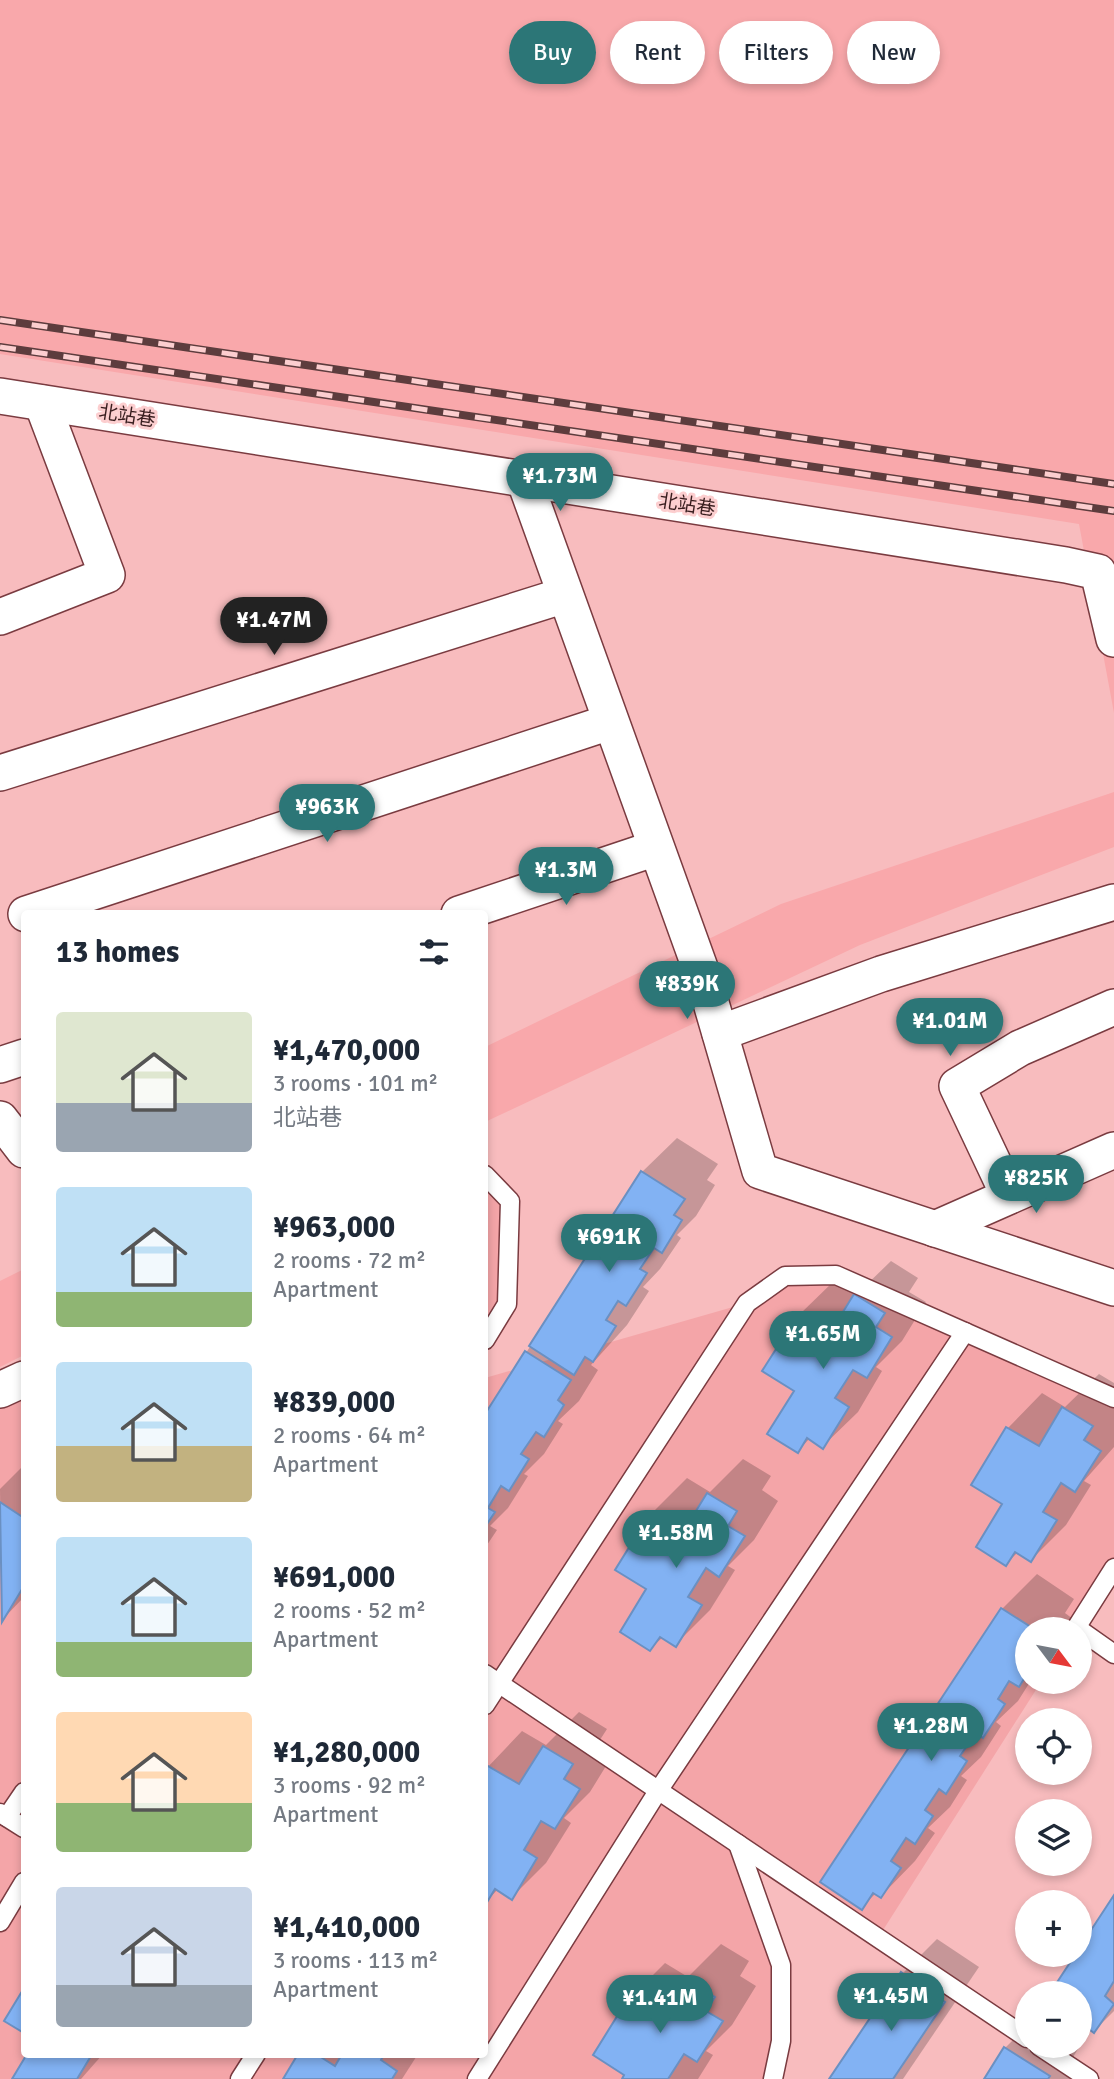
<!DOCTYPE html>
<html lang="en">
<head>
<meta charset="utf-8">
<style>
  body { margin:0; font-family:Signika,"Noto Sans SC",sans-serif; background:#f6f6f7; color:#1f2937; height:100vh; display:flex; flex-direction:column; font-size:26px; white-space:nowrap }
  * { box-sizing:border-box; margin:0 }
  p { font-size:23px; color:#747a83 }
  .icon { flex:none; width:38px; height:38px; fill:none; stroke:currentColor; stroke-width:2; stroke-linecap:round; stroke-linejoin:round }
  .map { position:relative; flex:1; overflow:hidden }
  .details { position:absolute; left:21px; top:910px; width:467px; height:1148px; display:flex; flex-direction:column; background:#fff; border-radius:7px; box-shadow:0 4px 10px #0003 }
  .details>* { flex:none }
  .top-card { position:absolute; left:509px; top:21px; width:499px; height:63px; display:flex; gap:14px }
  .needle { width:46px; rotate:122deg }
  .controls { position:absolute; left:1015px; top:1617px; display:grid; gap:14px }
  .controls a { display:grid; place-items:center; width:77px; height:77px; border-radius:50%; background:#fff; box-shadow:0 4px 10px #0003; font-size:35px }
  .price { position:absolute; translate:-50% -60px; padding:0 16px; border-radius:24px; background:#2c7677; color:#fff; font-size:23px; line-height:46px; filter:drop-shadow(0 2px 4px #0008) }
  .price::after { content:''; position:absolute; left:50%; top:42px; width:21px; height:16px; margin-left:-10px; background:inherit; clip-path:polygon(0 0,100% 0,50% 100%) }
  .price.active { background:#222; color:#fff }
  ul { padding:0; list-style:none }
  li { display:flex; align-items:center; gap:21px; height:175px; padding:0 35px }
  li span { display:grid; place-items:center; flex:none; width:196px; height:140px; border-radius:7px; color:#555 }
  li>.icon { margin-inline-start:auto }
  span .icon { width:84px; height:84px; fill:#fffc; stroke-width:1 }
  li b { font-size:30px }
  h2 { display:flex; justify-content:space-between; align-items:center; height:84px; padding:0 35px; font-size:30px }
  .pill { padding:0 24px; border-radius:32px; background:#fff; box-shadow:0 4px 10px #0003; font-size:24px; line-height:63px }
  .pill.active { background:#2c7677; color:#fff }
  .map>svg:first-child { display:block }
  .built { fill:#f9a8ab }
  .green { fill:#f4a5a8 }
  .shadow { fill:#0003 }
  .building { fill:#82b2f3; stroke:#6a90c2; stroke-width:2 }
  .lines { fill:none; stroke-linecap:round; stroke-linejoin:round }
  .service-casing { stroke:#7a3b40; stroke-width:21 }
  .minor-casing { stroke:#7a3b40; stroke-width:38 }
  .service { stroke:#fff; stroke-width:18 }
  .minor { stroke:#fff; stroke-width:35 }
  .rail-casing { stroke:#5d3c3d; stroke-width:8 }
  .rail { stroke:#fccecf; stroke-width:5; stroke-dasharray:16; stroke-linecap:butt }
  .labels { text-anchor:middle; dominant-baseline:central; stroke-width:6; stroke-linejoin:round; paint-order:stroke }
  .street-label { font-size:19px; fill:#391e1f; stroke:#fccecf }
</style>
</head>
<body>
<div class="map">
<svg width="1114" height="2079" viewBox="0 0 1114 2079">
  <rect width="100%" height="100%" fill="#f8bcbe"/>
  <g class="built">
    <path d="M0 0H1114V713L1079 524 0 354Z"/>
    <path d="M1114 792V847L860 945 485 1122V1047L781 904Z"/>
    <path d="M24 1269V1355L0 1367V1281Z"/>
  </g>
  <g class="green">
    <path d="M485 1175 510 1201 507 1304 485 1340Z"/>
    <path d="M836 1275 1114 1398V1568L1075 1629H1027V1682H1041L878 1938 740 1845 781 1965 772 2079H0V1406L24 1395V2054H485V1378L747 1303 785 1276Z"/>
  </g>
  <g class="shadow">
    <path d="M677 1138 718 1164 707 1180 715 1185 696 1216 677 1235 681 1238 660 1269 643 1287 649 1291 627 1325 591 1365 598 1370 579 1401 558 1421 563 1424 544 1454 524 1474 528 1476 508 1508 490 1526 497 1530 485 1548V1417L642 1172Z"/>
    <path d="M891 1261 918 1278 909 1292 926 1302 902 1341 876 1367 882 1371 858 1412 823 1446 810 1438 798 1451 800 1314 835 1280 857 1294Z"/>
    <path d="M1099 1374 1114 1383V1447L1084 1481 1091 1485 1066 1525 1031 1560 1018 1552 1006 1564 1004 1504 973 1484 1008 1428 1042 1393 1065 1407Z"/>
    <path d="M743 1459 771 1476 762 1490 778 1501 754 1540 728 1566 735 1570 710 1610 675 1645 663 1637 650 1649 652 1513 687 1478 710 1492Z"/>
    <path d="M24 1465V1597L2 1620 0 1489Z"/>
    <path d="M1037 1574 1074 1599 1065 1613 1073 1619 1067 1629H1027V1682H1030L1018 1701 996 1722 1001 1726 981 1757 961 1776 967 1780 950 1807 928 1828 935 1833 915 1861 881 1896 876 1893 861 1908 1002 1609Z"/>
    <path d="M579 1712 607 1729 598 1743 614 1753 590 1792 564 1818 571 1823 546 1863 511 1898 498 1889 486 1902 485 1770 522 1731 546 1745Z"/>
    <path d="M1114 1899V2011L1094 2031 1090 2028 1080 2038V1993H1052Z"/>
    <path d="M937 1939 979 1967 903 2079H831L903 1973Z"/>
    <path d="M721 1944 749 1961 740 1976 756 1986 732 2025 706 2051 713 2055 698 2079H624L630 1998 665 1963 688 1977Z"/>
    <path d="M1027 2026V2046H1080V2039L1083 2041 1070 2062 1077 2066 1069 2079H986L1005 2048Z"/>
    <path d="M29 2054H103L81 2079H14Z"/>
    <path d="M300 2054H418L402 2079H285Z"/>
  </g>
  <g class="building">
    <path d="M641 1171 685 1199 674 1215 682 1220 662 1253 654 1248 640 1269 647 1273 626 1306 618 1301 606 1320 616 1326 593 1362 585 1357 574 1375 529 1346Z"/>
    <path d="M854 1294 885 1313 876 1327 892 1337 867 1378 853 1370 835 1398 849 1407 823 1449 807 1438 798 1453 767 1434 794 1391 762 1371 799 1313 830 1333Z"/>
    <path d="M525 1351 571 1380 558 1400 564 1405 544 1437 536 1432 521 1454 529 1459 509 1491 501 1486 488 1508 495 1512 485 1527V1414Z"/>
    <path d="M1062 1407 1093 1426 1084 1440 1101 1451 1075 1492 1061 1483 1043 1512 1057 1520 1031 1562 1015 1552 1006 1566 976 1547 1002 1504 971 1485 1006 1427 1039 1446Z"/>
    <path d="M707 1493 737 1511 728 1526 745 1536 719 1577 706 1568 688 1597 702 1605 676 1647 660 1637 650 1651 620 1632 646 1589 615 1570 651 1512 683 1532Z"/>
    <path d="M0 1502 24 1518V1586L2 1622Z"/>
    <path d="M1001 1608 1034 1629H1027V1674L1019 1687 1009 1681 998 1699 1005 1704 983 1738 976 1733 960 1756 967 1761 946 1794 939 1789 925 1810 933 1816 915 1844 906 1838 891 1861 901 1868 881 1898 873 1893 862 1910 820 1882Z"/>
    <path d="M543 1746 573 1764 564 1779 580 1789 555 1829 541 1821 524 1850 537 1858 512 1900 495 1889 486 1904 485 1767 486 1765 519 1784Z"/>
    <path d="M1114 1895V1981L1105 1996 1114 2004 1094 2033 1086 2027 1080 2038V1993H1050L1075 1955H1080V1947Z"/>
    <path d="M901 1972 945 2002 893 2079H829Z"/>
    <path d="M685 1978 715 1997 706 2011 723 2021 697 2062 684 2054 668 2079H622L624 2075 593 2055 629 1997 661 2017Z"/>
    <path d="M24 1988V2033L4 2021Z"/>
    <path d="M1004 2047 1050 2076 1048 2079H984Z"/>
    <path d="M27 2054H88L91 2056 77 2079H12Z"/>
    <path d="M298 2054H316L335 2066 342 2054H384L381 2060 397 2071 392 2079H283Z"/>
  </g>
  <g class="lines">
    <g class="service-casing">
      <g id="service">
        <path d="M485 1175 510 1201 507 1304 485 1340"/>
        <path d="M1078 1629 1076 1628 1114 1568"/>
        <path d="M1080 1630 1114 1654"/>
        <path d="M485 1674 1027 2038"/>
        <path d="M485 1705 747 1303 785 1276 836 1275 1114 1398"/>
        <path d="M0 1813 24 1828"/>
        <path d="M7 1817 24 1792"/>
        <path d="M738 1844 781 1965V2041L773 2079"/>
        <path d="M0 1922 24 1882"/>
        <path d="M1039 2046 1089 2079"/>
        <path d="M240 2079 256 2054"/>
        <path d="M477 2079 658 1791 965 1332"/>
      </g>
    </g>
    <g class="minor-casing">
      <g id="minor">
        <path d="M0 396 1066 565 1098 572 1114 639"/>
        <path d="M524 479 704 979 760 1171 1114 1288"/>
        <path d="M0 617 107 575 42 403"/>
        <path d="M0 773 565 595"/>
        <path d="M26 914 610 722"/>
        <path d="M459 914 656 848"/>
        <path d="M720 1033 881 974 1114 902"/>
        <path d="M0 1065 24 1057"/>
        <path d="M0 1119 24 1150"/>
        <path d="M1009 1196 957 1086 1020 1048 1114 1007"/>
        <path d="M935 1229 1114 1150"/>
        <path d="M0 1390 24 1379"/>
      </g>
    </g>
    <use href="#service" class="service"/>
    <use href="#minor" class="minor"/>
    <g class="rail-casing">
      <g id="rail">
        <path d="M0 320 1114 484"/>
        <path d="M0 347 1114 511"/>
      </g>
    </g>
    <use href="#rail" class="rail"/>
  </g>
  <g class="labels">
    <g class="street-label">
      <text transform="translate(127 416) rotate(9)">北站巷</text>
      <text transform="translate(687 505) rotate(9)">北站巷</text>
    </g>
  </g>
</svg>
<div class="controls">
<a><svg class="needle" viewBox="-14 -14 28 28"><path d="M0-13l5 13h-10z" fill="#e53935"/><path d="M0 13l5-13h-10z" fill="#747a83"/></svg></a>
<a><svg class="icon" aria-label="locate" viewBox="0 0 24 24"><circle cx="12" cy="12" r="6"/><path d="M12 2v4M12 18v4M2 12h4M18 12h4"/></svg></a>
<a><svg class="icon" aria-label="layers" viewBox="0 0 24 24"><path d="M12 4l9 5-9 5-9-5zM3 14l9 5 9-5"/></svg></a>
<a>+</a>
<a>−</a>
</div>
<b class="price" style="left:560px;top:513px">¥1.73M</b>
<b class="price active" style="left:274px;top:657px">¥1.47M</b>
<b class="price" style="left:327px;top:844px">¥963K</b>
<b class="price" style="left:566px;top:907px">¥1.3M</b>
<b class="price" style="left:687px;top:1021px">¥839K</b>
<b class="price" style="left:950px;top:1058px">¥1.01M</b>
<b class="price" style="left:1036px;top:1215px">¥825K</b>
<b class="price" style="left:609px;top:1274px">¥691K</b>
<b class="price" style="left:823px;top:1371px">¥1.65M</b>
<b class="price" style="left:676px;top:1570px">¥1.58M</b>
<b class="price" style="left:931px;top:1763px">¥1.28M</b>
<b class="price" style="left:891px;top:2033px">¥1.45M</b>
<b class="price" style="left:660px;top:2035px">¥1.41M</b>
<div class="top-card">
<a class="pill active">Buy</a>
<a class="pill">Rent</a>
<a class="pill">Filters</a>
<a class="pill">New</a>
</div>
<section class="details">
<h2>13 homes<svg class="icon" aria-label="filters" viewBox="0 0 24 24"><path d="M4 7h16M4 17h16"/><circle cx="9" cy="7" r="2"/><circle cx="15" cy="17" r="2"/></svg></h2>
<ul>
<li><span style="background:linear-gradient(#dfe7d0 65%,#9aa5b1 0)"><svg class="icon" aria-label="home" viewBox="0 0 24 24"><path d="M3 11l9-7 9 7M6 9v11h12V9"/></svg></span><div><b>¥1,470,000</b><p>3 rooms · 101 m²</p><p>北站巷</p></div></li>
<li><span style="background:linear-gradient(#bfe0f5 75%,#8fb573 0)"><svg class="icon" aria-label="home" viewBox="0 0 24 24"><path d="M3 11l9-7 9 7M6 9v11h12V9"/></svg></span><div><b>¥963,000</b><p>2 rooms · 72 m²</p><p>Apartment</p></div></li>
<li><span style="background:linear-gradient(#bfe0f5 60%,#c2b280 0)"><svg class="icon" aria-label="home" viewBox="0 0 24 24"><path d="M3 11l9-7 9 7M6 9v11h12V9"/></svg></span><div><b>¥839,000</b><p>2 rooms · 64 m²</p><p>Apartment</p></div></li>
<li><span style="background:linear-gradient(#bfe0f5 75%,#8fb573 0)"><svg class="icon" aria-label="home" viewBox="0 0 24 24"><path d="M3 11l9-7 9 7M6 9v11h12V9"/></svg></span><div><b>¥691,000</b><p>2 rooms · 52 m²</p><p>Apartment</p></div></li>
<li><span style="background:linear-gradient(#ffd9b3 65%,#8fb573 0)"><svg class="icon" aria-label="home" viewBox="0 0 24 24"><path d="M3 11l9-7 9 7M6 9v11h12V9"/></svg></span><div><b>¥1,280,000</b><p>3 rooms · 92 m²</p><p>Apartment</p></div></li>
<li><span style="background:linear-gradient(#c9d6e8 70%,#9aa5b1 0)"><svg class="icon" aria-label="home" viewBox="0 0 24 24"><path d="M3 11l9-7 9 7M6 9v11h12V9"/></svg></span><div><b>¥1,410,000</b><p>3 rooms · 113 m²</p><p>Apartment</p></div></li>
</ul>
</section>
</div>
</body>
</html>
